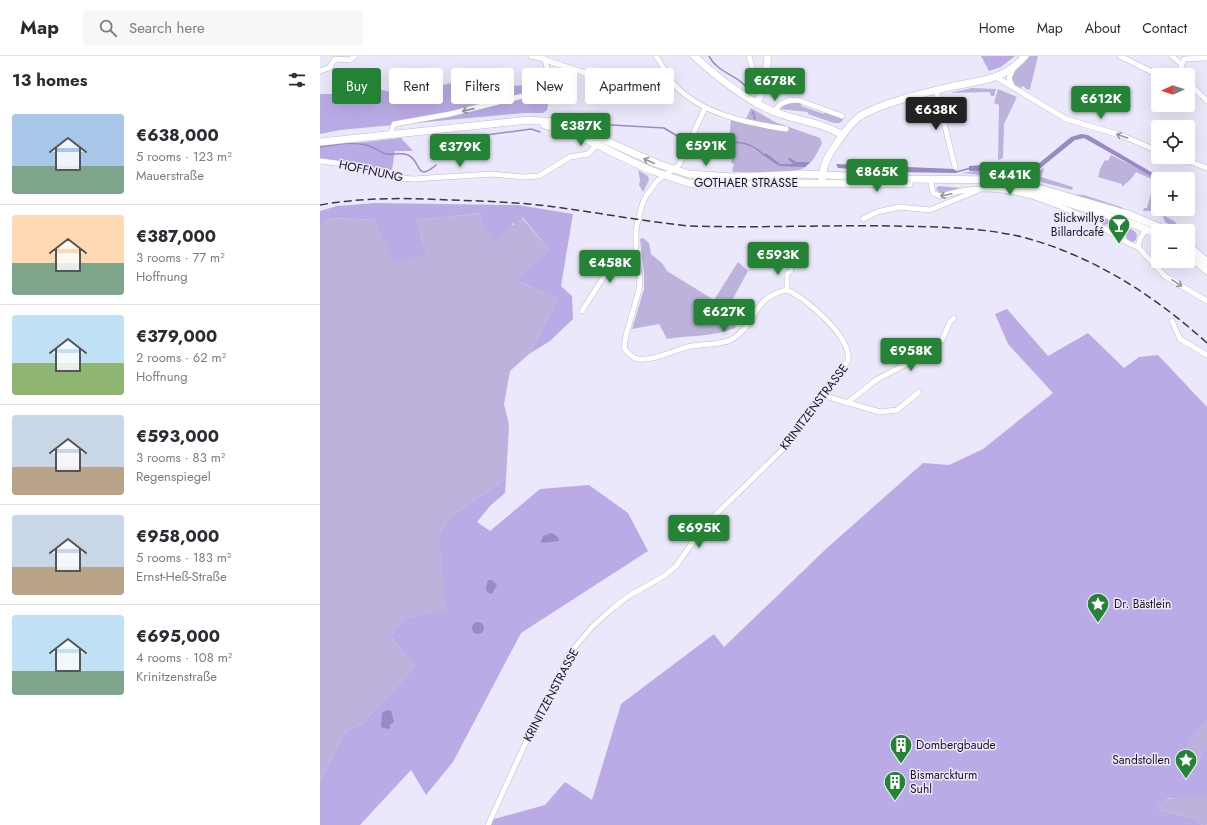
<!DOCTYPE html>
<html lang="en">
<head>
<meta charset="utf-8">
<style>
  body { margin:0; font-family:Jost,sans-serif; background:#f7f7f7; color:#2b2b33; height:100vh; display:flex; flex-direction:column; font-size:15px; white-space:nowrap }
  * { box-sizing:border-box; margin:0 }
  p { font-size:13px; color:#7c7c81 }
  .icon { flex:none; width:22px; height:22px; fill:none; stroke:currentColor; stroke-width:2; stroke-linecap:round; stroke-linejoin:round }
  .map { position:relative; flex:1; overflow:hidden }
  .drawer { display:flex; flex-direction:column; background:#fff; width:320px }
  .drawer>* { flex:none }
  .guide { position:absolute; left:12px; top:12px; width:380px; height:36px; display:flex; gap:8px }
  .needle { width:26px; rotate:267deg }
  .controls { position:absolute; left:831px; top:12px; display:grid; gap:8px }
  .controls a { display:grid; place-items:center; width:44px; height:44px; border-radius:4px; background:#fff; box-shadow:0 4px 16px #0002; font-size:20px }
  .price { position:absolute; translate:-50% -34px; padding:0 9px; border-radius:4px; background:#258335; color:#fff; font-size:13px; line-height:26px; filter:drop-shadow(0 1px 2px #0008) }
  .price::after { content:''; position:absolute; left:50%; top:24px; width:12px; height:9px; margin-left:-6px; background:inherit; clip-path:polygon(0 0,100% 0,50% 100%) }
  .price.current { background:#222; color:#fff }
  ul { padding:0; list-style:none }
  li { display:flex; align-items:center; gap:12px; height:100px; padding:0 12px }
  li+li { border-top:1px solid #e1e1e2 }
  li span { display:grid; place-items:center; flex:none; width:112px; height:80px; border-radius:4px; color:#555 }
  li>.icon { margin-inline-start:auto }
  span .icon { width:48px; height:48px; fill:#fffc; stroke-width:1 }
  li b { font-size:17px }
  h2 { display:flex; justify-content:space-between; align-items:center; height:48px; padding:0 12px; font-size:17px }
  .tag { padding:0 14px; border-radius:4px; background:#fff; box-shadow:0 4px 16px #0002; font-size:14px; line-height:36px }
  .tag.current { background:#258335; color:#fff }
  header { display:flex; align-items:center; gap:24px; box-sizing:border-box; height:56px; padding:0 20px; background:#fff; border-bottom:1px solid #e1e1e2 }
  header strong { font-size:19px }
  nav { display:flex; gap:22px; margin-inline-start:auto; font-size:14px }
  .search { width:280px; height:36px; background:#f7f7f7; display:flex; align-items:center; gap:10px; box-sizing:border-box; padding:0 14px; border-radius:4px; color:#7c7c81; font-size:15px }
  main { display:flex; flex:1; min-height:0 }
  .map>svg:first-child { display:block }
  .green { fill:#bcb2dc }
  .forest { fill:#baabe6 }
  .water { fill:#998ac2 }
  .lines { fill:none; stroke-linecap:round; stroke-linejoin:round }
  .stream { stroke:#998ac2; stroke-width:1.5 }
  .street-casing { stroke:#bebacc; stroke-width:6 }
  .secondary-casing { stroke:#bebacc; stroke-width:8 }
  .street { stroke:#fff; stroke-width:5 }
  .secondary { stroke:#fff; stroke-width:7 }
  .rail { stroke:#3a3840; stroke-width:1.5; stroke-dasharray:8 4; stroke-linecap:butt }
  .oneway { stroke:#979699 }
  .labels { text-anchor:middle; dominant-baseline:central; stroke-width:3; stroke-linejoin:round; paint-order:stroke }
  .street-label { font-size:12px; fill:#18161c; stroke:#ece8fb }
  .poi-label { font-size:12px; fill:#18161c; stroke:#ece8fb; text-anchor:start }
</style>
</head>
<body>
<header>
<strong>Map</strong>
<div class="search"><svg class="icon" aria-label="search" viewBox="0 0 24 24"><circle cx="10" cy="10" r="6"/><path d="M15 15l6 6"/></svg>Search here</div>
<nav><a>Home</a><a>Map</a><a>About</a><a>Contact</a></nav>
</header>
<main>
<section class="drawer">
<h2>13 homes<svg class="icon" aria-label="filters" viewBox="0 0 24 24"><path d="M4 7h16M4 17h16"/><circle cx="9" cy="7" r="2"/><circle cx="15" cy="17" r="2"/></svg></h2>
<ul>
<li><span style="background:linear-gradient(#a9c7e8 65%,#7fa58c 0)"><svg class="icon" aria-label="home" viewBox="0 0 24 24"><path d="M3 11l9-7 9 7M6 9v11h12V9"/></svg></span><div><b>€638,000</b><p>5 rooms · 123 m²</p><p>Mauerstraße</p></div></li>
<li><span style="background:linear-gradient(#ffd9b3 60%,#7fa58c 0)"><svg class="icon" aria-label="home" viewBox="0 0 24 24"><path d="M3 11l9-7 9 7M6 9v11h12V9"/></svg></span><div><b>€387,000</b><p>3 rooms · 77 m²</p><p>Hoffnung</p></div></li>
<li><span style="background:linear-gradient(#bfe0f5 60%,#8fb573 0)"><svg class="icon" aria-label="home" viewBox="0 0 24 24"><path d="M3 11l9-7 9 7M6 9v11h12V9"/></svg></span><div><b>€379,000</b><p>2 rooms · 62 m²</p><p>Hoffnung</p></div></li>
<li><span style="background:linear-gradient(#c9d6e8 65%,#b9a48a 0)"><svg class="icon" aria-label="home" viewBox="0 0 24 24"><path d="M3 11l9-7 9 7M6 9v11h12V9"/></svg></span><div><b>€593,000</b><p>3 rooms · 83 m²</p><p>Regenspiegel</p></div></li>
<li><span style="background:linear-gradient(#c9d6e8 65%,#b9a48a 0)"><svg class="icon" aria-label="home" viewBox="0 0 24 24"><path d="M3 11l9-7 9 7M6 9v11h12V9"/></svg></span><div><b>€958,000</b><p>5 rooms · 183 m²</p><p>Ernst-Heß-Straße</p></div></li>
<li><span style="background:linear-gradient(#bfe0f5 70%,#7fa58c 0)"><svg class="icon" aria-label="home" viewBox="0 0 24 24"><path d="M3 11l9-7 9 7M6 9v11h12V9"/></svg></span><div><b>€695,000</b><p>4 rooms · 108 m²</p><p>Krinitzenstraße</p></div></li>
</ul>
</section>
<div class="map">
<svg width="887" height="769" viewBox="0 0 887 769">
  <rect width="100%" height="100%" fill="#ece8fb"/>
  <g class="green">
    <path d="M709 0H718L710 33 708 34 703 30 700 32 695 29 691 23 694 16Z"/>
    <path d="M652 32 676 33 674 40H671L670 36 630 37Z"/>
    <path d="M678 33 697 41 684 68 683 102 678 104 679 49 674 47Z"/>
    <path d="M473 46H481V50L504 58 506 55 522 61 523 64 520 67H514L488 58V56L460 53 461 51Z"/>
    <path d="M431 52 455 66 500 82 502 87C498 95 493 107 484 112 471 118 428 116 412 116L414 108 411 107 413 99 395 95 393 91 409 84 411 63 424 67Z"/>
    <path d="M791 99 833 120 838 126 816 116 811 123 802 131V128L778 121 780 113 785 104 788 105Z"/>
    <path d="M724 112 721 121 753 131 752 134 709 123 710 121Z"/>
    <path d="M318 114 328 120 329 124 323 136 319 129 320 124Z"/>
    <path d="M661 114 709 119 704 123 642 117Z"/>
    <path d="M706 126 717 127 749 138 764 139 801 151 805 154Z"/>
    <path d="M618 130 642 132 620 137 616 133Z"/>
    <path d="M832 134 836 140 833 155H823L824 152H827Z"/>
    <path d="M161 157 194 169 201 161 229 193 196 224 238 243 209 298 190 315 184 348 189 369 186 423 131 460 118 479 127 553 83 563 70 580 95 610 42 668 26 675 0 725V170L11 162 55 164 108 198 103 188 97 164Z"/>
    <path d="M843 159 854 165 861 172 859 174 845 166Z"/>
    <path d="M323 182 329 187 331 198 342 207 347 215 394 244 418 206 428 215 409 250 418 259 415 272C392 281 371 279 347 283L339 268 312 273 324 233V217L320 183Z"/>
    <path d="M887 665V693L881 695 878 708 862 718C864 690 866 684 887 665Z"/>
    <path d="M856 741H887V769H882L876 763 838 754V750C844 745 848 742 856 741Z"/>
  </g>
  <g class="forest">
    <path d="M661 0H695L681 11 669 15Z"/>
    <path d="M160 21 161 33 215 28 228 49 227 54 223 57H204L20 74 0 78V38H15L30 28 82 38Z"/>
    <path d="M81 82 93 95H75L72 114 0 106V91Z"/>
    <path d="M55 147 198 149 253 158 241 230 252 240 253 263 230 285 209 298 238 243 196 224 229 193 202 161 195 169 193 167 175 188 161 164V157L97 164 103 188 108 198 73 206 55 164 11 162 0 170V155L17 150Z"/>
    <path d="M773 158 813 174 817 178 816 184 813 186 807 184 806 179 788 168 784 169 773 161Z"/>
    <path d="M687 253 728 300 768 277 804 312 819 301 838 299 887 351V665C867 684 864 690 862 717L878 708 881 695 887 693V741L849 742 838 750V754L876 763 882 769H171L174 763 225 749 245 726 272 744 301 648 394 578 404 591 507 492 603 407 629 409 663 393 733 337 688 288 675 258Z"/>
    <path d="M186 423 185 437 170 450 157 466 170 475 220 433 269 429 308 457 328 495 201 577 133 706 106 739 91 714 40 769H0V725L26 675 42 668 95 610 70 580 83 563 126 553 118 479 131 460Z"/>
  </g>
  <g class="water">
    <path d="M761 78 768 79 843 123 838 124 764 82 755 84 718 114 709 119 673 115H649V110L661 109 700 113H712L751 81Z"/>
    <path d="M446 97 460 108H473L468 103 470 102 476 106H490L485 111 459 110 443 99Z"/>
    <path d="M516 108 635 113 637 117 571 116 518 112Z"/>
    <path d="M232 477 238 481 239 485 222 487 221 485 223 480Z"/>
    <path d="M168 524H172L177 529 172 538 167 536 166 531Z"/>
    <circle cx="158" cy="572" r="6"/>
    <path d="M67 654 71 655 74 666 69 670 71 672 67 673 61 671 62 657Z"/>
  </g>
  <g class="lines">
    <g class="stream">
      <path d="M389 0C397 17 421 20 428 34"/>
      <path d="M433 56 435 63"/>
      <path d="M257 67 344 72 359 81 363 87"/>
      <path d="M145 82 211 73 220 76"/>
      <path d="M0 91C15 89 31 85 46 89 53 90 59 96 66 98 73 99 81 96 88 99 102 105 95 127 116 109"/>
      <path d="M370 94C378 96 381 94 389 92 410 85 427 82 444 99"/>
      <path d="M636 116 651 112"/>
    </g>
    <g class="street-casing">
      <g id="street">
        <path d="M211 0 225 3"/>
        <path d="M221 0 225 4 318 34C330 35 340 28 352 26"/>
        <path d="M336 0C342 8 346 18 352 26 379 58 427 67 466 73"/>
        <path d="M429 0 435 21 445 26"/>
        <path d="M800 0 838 19"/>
        <path d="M852 0 861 8"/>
        <path d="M0 15 9 12 15 3 30 4 35 0"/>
        <path d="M864 19 861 11 864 3 887 2"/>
        <path d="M676 21 746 63 803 80 838 95"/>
        <path d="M868 26 887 45"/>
        <path d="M692 30 689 22 694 11"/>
        <path d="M616 34 635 111"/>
        <path d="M385 52 359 109 337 125 326 140 322 149 316 173V199L320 222 319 234 306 279 304 292C308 297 312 302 318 303 336 305 355 293 372 290 384 288 404 289 414 282 437 267 432 241 467 234"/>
        <path d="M455 56C458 47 468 44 478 44L522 60"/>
        <path d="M70 79 74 68 130 58 219 36C229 26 229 16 225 4"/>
        <path d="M857 101 887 112"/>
        <path d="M0 105 39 110 79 122 94 123 171 118 203 121 219 120 250 101 268 98 278 87"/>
        <path d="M611 127 613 137 620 140C627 139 634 136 641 135 700 124 762 158 810 188L818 191 845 220 887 245"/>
        <path d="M543 163 557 156 579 151 610 154 656 135"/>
        <path d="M818 191 820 183 826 173"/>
        <path d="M467 234V219L471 214"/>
        <path d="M262 255 288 214 294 207 316 199"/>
        <path d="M852 265 860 283 887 299"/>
        <path d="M501 339 560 356 577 354 599 336"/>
        <path d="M527 347 556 324 611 295 622 284 630 266 634 262"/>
        <path d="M168 769 205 688 250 597 272 571 293 552 307 541 344 520 356 510 384 470 463 393 486 359 528 305C532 281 487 243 467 234"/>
      </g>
    </g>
    <g class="secondary-casing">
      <g id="secondary">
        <path d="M374 0C398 22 425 44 455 56 477 65 502 66 522 79"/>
        <path d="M437 48 445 26 448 0"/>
        <path d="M224 69 253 77 327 113 368 127 389 129 485 127 589 128"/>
        <path d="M0 86 209 64 235 66 255 71 338 108 369 118 412 121 484 118 590 123 678 124 708 129 808 158 849 175"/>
        <path d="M502 123C503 108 509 98 517 87 523 78 530 68 539 61 560 47 608 36 634 30 663 24 684 24 705 0"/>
        <path d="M683 130C709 133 733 142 757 150 785 158 812 166 838 179"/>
        <path d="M868 189 887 206"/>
        <path d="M868 198 887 215"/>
      </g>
    </g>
    <use href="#street" class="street"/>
    <use href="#secondary" class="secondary"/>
    <path class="rail" d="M0 149C43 141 87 142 130 144 163 145 195 146 227 150 275 156 321 165 369 170 437 172 506 169 574 170 618 171 663 171 706 182 775 201 835 240 887 287"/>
  </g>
  <defs><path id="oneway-shaft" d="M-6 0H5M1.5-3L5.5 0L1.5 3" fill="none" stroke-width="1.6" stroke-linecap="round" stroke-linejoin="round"/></defs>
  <g class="oneway">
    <use href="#oneway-shaft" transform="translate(148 54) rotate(167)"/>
    <use href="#oneway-shaft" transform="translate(802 80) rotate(-161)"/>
    <use href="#oneway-shaft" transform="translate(329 105) rotate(-156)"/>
    <use href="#oneway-shaft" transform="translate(626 139) rotate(168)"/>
    <use href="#oneway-shaft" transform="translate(857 227) rotate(31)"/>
  </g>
  <defs>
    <g id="bar-pin" transform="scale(1.15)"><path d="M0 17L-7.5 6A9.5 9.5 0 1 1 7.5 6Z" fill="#258335" stroke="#ece8fb"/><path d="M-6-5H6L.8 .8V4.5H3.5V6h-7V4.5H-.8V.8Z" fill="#fff"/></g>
    <g id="sight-pin" transform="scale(1.15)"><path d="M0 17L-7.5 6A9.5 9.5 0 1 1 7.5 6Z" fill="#258335" stroke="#ece8fb"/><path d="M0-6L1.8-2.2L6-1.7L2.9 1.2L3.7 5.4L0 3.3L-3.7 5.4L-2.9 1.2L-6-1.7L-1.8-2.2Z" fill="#fff"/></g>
    <g id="building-pin" transform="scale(1.15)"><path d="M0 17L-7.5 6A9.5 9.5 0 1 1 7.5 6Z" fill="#258335" stroke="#ece8fb"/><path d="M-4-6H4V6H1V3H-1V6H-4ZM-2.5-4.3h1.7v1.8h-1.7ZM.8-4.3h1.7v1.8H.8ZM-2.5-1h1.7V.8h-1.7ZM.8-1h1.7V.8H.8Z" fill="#fff"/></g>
  </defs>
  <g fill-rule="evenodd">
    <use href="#bar-pin" x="799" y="169"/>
    <use href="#sight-pin" x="778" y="548"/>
    <use href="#building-pin" x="581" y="689"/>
    <use href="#sight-pin" x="866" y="704"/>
    <use href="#building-pin" x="575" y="726"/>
  </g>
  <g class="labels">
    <g class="street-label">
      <text transform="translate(51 115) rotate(12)">HOFFNUNG</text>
      <text x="426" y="127">GOTHAER STRASSE</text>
      <text transform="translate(494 351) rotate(-53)">KRINITZENSTRASSE</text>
      <text transform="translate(231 639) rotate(-62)">KRINITZENSTRASSE</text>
    </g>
    <g class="poi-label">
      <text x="784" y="162" text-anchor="end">Slickwillys<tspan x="784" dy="14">Billardcafé</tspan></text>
      <text x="794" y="548">Dr. Bästlein</text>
      <text x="596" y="689">Dombergbaude</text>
      <text x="850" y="704" text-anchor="end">Sandstollen</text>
      <text x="590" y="719">Bismarckturm<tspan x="590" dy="14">Suhl</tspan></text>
    </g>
  </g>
</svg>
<div class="controls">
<a><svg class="needle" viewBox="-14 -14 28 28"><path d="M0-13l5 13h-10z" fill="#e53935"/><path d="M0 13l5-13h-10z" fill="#7c7c81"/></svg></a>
<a><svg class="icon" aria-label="locate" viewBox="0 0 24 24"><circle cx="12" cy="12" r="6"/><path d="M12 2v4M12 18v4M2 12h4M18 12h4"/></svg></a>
<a>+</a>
<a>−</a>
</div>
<b class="price" style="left:455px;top:46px">€678K</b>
<b class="price" style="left:781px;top:64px">€612K</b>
<b class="price current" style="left:616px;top:75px">€638K</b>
<b class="price" style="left:261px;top:91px">€387K</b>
<b class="price" style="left:386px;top:111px">€591K</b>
<b class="price" style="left:140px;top:112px">€379K</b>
<b class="price" style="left:557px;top:137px">€865K</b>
<b class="price" style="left:690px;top:140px">€441K</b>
<b class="price" style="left:458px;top:220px">€593K</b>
<b class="price" style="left:290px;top:228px">€458K</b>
<b class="price" style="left:404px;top:277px">€627K</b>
<b class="price" style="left:591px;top:316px">€958K</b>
<b class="price" style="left:379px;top:493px">€695K</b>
<div class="guide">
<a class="tag current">Buy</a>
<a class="tag">Rent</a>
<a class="tag">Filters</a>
<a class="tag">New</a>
<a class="tag">Apartment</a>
</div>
</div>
</main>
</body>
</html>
